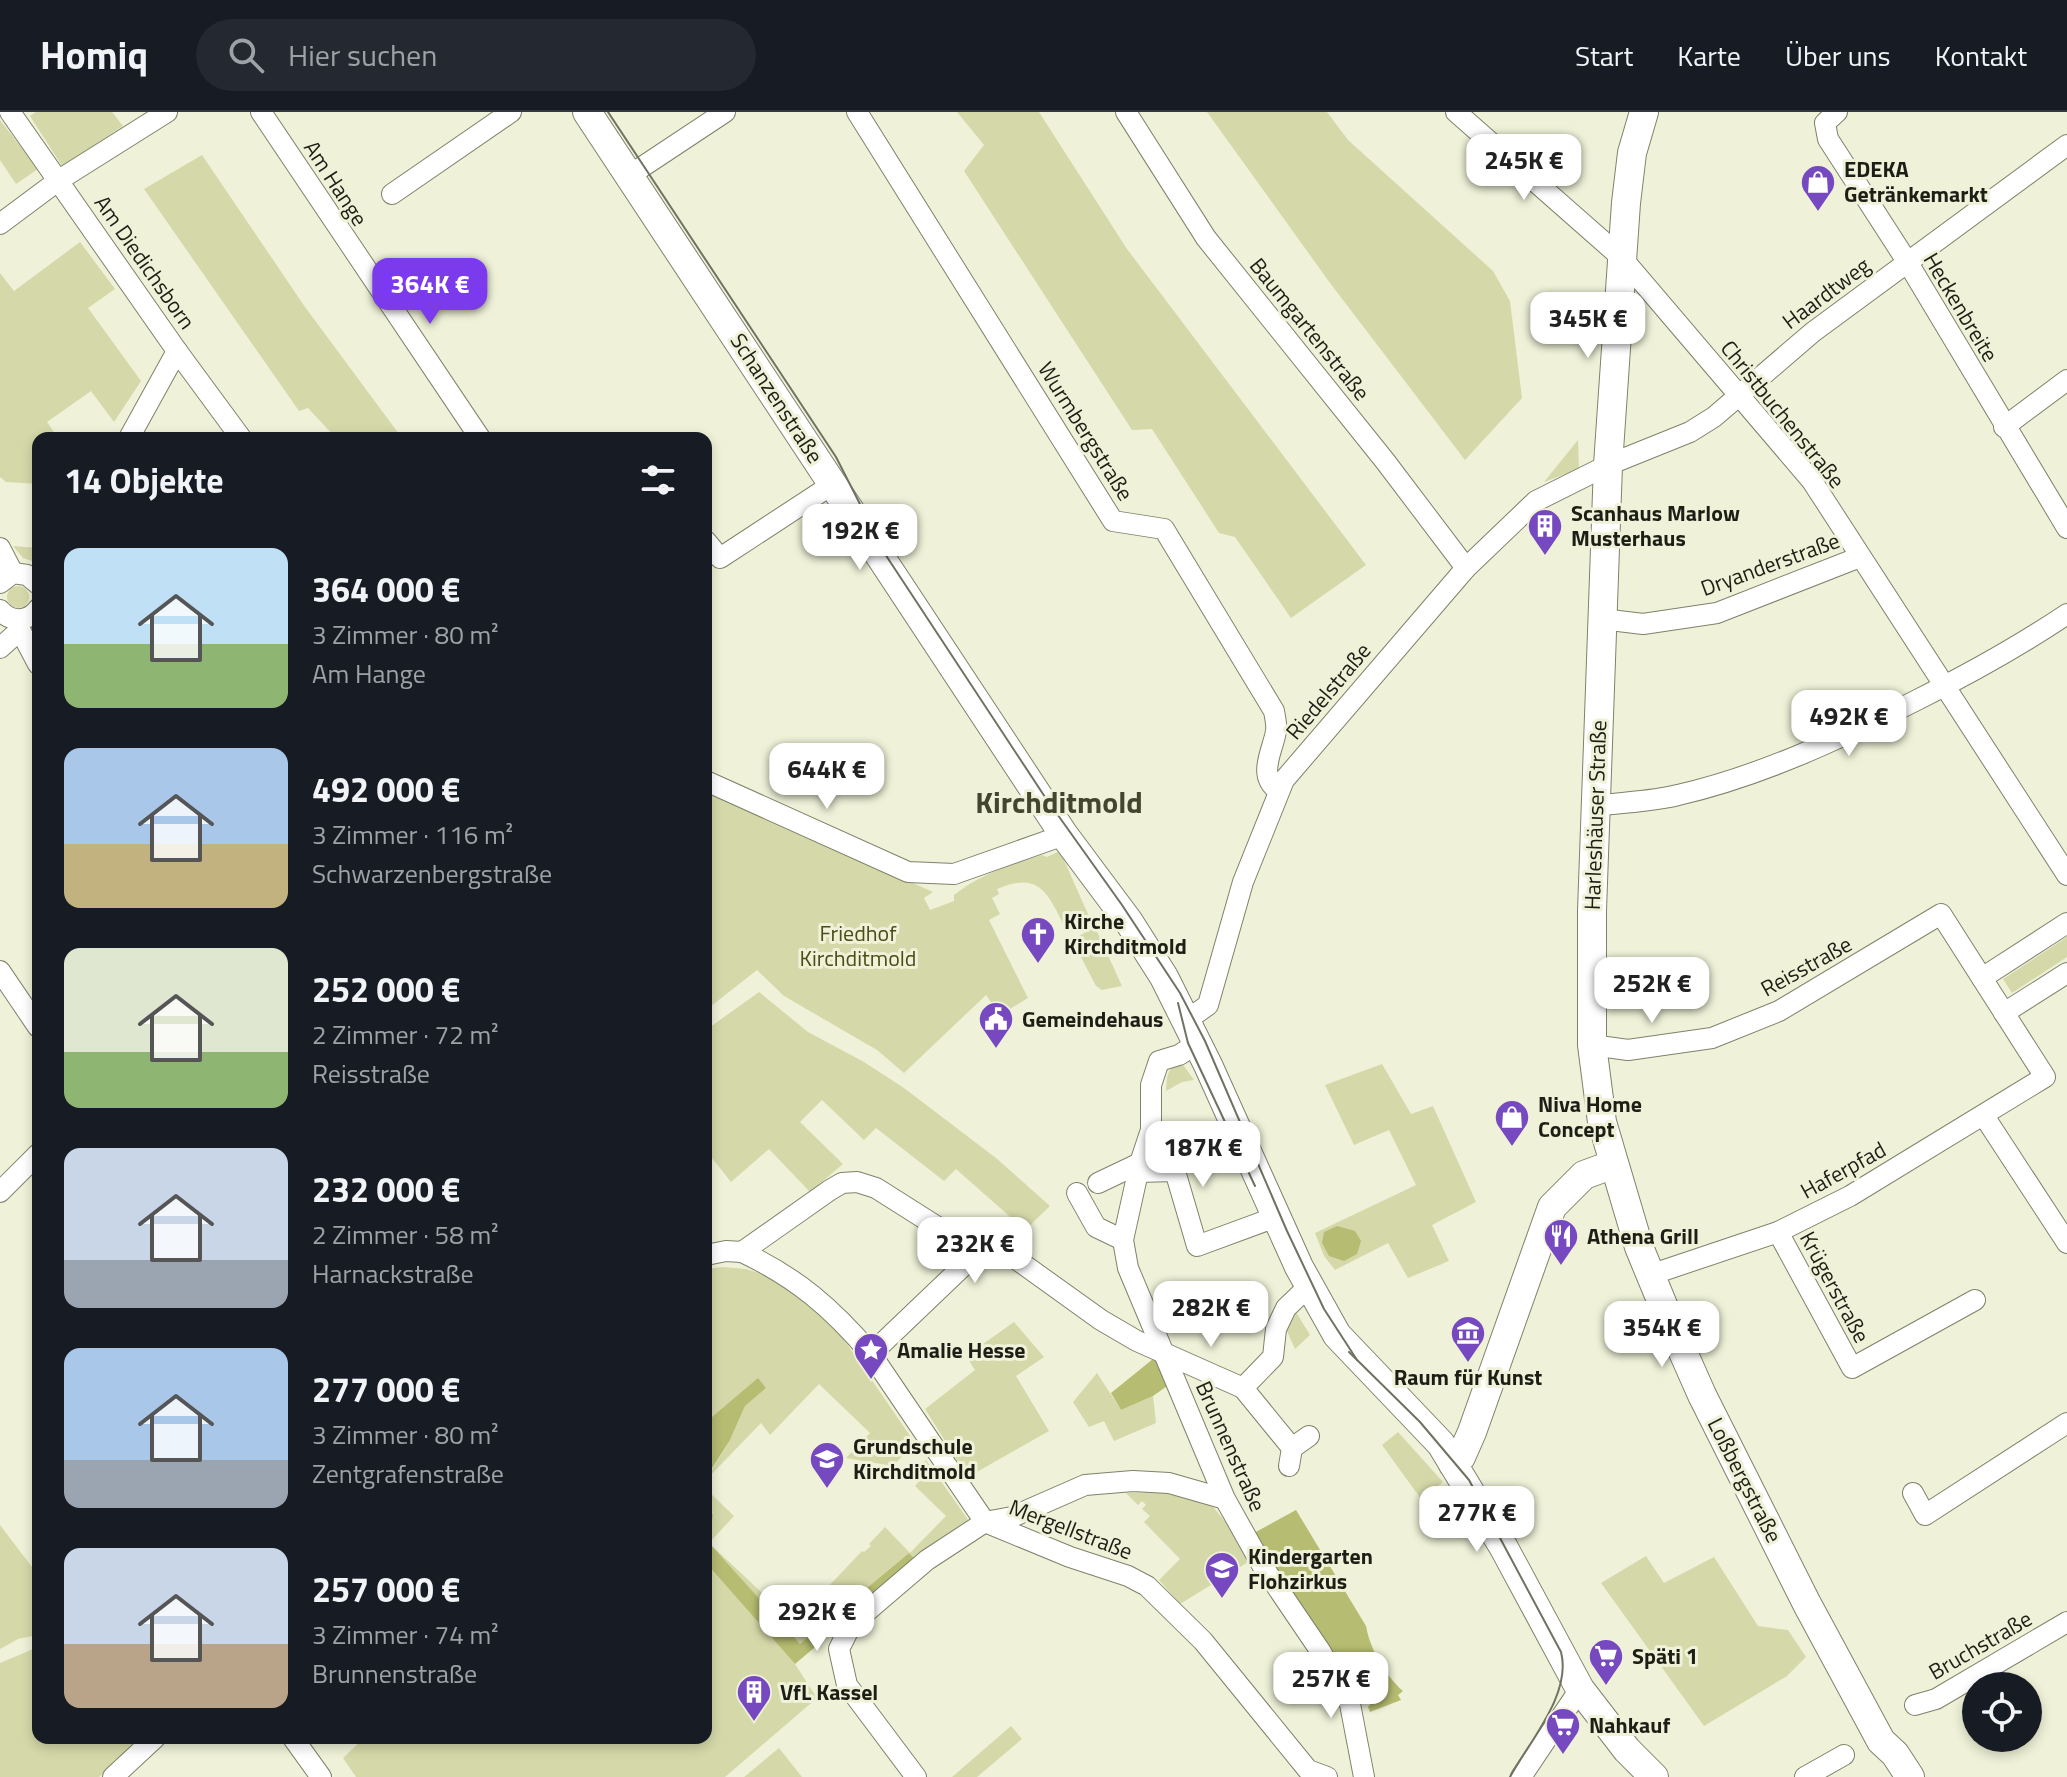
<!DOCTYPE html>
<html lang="de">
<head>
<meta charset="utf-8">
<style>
  body { margin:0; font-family:"Titillium Web",sans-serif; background:#242831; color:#f1f3f6; height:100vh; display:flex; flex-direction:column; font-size:30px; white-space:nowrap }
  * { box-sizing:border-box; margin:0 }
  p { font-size:26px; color:#9ea1a6 }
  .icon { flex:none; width:44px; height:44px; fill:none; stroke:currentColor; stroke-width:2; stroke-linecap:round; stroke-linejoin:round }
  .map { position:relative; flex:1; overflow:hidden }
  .details { position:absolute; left:32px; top:320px; width:680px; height:1312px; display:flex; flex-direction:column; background:#171b24; border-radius:16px; box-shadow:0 4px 12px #0003 }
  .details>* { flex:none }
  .tools { position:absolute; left:1962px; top:1560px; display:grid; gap:16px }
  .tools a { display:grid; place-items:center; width:80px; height:80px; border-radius:50%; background:#171b24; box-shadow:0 4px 12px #0003; font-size:40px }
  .price { position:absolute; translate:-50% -68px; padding:0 18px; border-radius:16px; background:#fff; color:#222; font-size:26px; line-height:52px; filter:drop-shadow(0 2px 4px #0008) }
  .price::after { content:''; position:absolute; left:50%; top:48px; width:24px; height:18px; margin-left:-12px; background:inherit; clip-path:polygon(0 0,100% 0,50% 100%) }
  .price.current { background:#7c3aed; color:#fff }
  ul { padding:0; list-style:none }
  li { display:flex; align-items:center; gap:24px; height:200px; padding:0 32px }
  li span { display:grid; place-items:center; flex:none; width:224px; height:160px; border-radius:16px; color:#555 }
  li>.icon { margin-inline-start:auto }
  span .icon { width:96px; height:96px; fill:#fffc; stroke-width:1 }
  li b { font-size:34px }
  h2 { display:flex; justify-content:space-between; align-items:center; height:96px; padding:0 32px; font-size:34px }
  header { display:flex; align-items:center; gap:48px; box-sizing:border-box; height:112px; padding:0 40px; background:#171b24; border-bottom:2px solid #363941 }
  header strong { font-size:38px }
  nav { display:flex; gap:44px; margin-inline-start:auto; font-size:28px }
  .search { width:560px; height:72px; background:#242831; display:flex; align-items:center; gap:20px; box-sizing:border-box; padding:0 28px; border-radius:44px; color:#9ea1a6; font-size:30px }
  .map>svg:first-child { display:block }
  .green { fill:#d5d9a9 }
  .forest { fill:#b6bc71 }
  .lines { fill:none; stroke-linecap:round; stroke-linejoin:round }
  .street-casing { stroke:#7f826a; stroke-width:22 }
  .secondary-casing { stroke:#7f826a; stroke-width:30 }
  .street { stroke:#fff; stroke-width:20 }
  .secondary { stroke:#fff; stroke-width:28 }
  .tram { stroke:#707262; stroke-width:2 }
  .labels { text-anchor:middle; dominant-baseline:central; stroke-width:6; stroke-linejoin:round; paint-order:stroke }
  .poi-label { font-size:22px; font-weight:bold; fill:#1d1e15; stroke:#eff2d8; text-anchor:start }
  .street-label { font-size:22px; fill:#1d1e15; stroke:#eff2d8 }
  .park-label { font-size:22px; fill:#4a4d14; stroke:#eff2d8 }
  .district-label { font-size:30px; font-weight:bold; fill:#43452f; stroke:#eff2d8 }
</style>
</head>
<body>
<header>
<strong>Homiq</strong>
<div class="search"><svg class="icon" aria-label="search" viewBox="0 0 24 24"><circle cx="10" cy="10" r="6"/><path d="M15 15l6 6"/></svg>Hier suchen</div>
<nav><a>Start</a><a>Karte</a><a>Über uns</a><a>Kontakt</a></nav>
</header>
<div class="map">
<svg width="2067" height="1665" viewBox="0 0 2067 1665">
  <rect width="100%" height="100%" fill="#eff2d8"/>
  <g class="green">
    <path d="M36 0H112L123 14 62 54 30 4Z"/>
    <path d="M957 0H1039L1127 137 1366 453 1291 506 1235 425 1219 421 1152 317 1132 318 964 59 984 33Z"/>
    <path d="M1207 0H1327L1348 28 1493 159 1510 189 1522 286 1465 348 1330 171Z"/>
    <path d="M0 8 38 57 16 72 0 48Z"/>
    <path d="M202 43 305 195 402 326H336L308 296 299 299 144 77Z"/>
    <path d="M80 130 115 177 88 196 141 269 114 310 91 279 47 310 58 326H38V372L6 370 0 365V161L14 179Z"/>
    <path d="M1578 328 1579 357 1544 370Z"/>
    <path d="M13 434 38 436V451L23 446Z"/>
    <circle cx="18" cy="485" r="11"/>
    <path d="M706 679 933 780 924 786 930 798 954 789V783C980 762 1010 753 1042 743L1047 745 1060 739 1091 809 1070 818 1066 817C1048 783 1041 758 997 777L999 782 992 786 1000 802 989 808 1028 886 1000 903 986 883 904 961 877 938 784 884 757 858 706 898Z"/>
    <path d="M1095 815 1122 874 1102 878 1096 874 1072 828Z"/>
    <path d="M2067 825V845L2012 881 2003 867Z"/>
    <path d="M759 880 808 920 864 950 904 976 996 1046 1050 1094 1025 1118 956 1057 944 1069 876 1016 864 1028 822 988 800 1010 843 1052 810 1080 769 1037 731 1070 708 1041 706 1042V918Z"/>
    <path d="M1180 952 1184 954 1194 968 1182 970 1166 979C1167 967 1166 955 1180 952Z"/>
    <path d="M1382 952 1411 1002 1433 994 1476 1090 1432 1113 1449 1149 1408 1166 1388 1131 1335 1158 1324 1144 1315 1121 1416 1073 1389 1018 1354 1033 1325 973Z"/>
    <path d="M723 1155 746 1157 766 1163 832 1210 915 1331 893 1354 846 1346 870 1321 819 1272 770 1323 761 1311 706 1368 730 1328 745 1294 766 1276 758 1267 706 1310V1157Z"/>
    <path d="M1296 1200 1310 1223 1295 1237 1285 1215 1291 1202Z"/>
    <path d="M1014 1210 1044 1245 1016 1264 1049 1319 968 1365 925 1297 975 1258 966 1244Z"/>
    <path d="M1097 1261 1121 1298 1153 1284 1156 1311 1114 1329 1104 1309 1089 1315 1073 1290Z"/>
    <path d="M1398 1320 1443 1370 1421 1387 1382 1333Z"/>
    <path d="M926 1348 969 1409 917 1449 909 1441 800 1533 708 1431 713 1403 706 1377 734 1404 709 1431 793 1510 817 1486 819 1487 825 1481 824 1479 862 1439 864 1440 871 1434 869 1432 885 1415 910 1441 946 1404 915 1374 919 1369 912 1361Z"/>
    <path d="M1160 1380 1210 1391 1227 1412 1250 1449 1180 1492 1159 1468 1180 1447 1144 1410 1150 1404 1142 1397 1146 1393 1142 1389 1138 1393 1126 1381Z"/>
    <path d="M0 1413 38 1463V1523L18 1527 0 1537Z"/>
    <path d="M1646 1444 1664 1471 1714 1445 1758 1514 1788 1518 1806 1545 1787 1564 1704 1614 1601 1471Z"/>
    <path d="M706 1451 795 1552 817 1586 725 1665H356L343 1646 364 1626H706Z"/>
    <path d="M38 1535V1626H139L99 1665H0V1551Z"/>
    <path d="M1011 1614 1022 1627 977 1665H952Z"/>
    <path d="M779 1636 802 1665H744Z"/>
  </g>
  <g class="forest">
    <path d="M1337 1114 1355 1119 1361 1129 1357 1142 1344 1149 1329 1144 1322 1131 1324 1120Z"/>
    <path d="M1153 1247 1160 1249 1170 1272 1153 1284 1121 1298 1111 1281Z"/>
    <path d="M758 1266 766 1276 745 1294 730 1328 706 1366V1310Z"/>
    <path d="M706 1385 713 1403 709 1431 800 1532 909 1441 917 1449 795 1552 706 1451Z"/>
    <path d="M1296 1398 1366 1514C1370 1537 1385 1563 1403 1579L1398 1583 1401 1588 1370 1600 1368 1595 1374 1588 1371 1583 1374 1578C1369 1562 1360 1550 1344 1559L1254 1421Z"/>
  </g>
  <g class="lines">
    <g class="street-casing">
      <g id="street">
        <path d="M10 0 177 239 241 326"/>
        <path d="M261 0 480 326"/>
        <path d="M857 0 1113 409 1164 417 1274 599C1275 605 1277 613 1276 619 1273 639 1256 664 1279 679"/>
        <path d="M1126 0 1206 126 1385 349 1466 456"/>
        <path d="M1456 0 1622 146 1812 369 2067 763"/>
        <path d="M1837 0 1825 11 1828 27 1908 151 2067 416"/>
        <path d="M630 63 725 0"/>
        <path d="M392 82 511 0"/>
        <path d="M0 112 59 68 167 0"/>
        <path d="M2004 315 2067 268"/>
        <path d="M129 326 177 239"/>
        <path d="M706 429 720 446 833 372"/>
        <path d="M0 436 13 461"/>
        <path d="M0 471 13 461 27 463 38 472"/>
        <path d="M0 498C11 511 28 510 38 497"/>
        <path d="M1602 507 1643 512 1717 501 1860 445"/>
        <path d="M20 508V518L38 552"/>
        <path d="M0 536 20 518"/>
        <path d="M706 669 908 760 954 762 1064 723"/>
        <path d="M1594 694C1622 690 1651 690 1678 683 1761 664 1839 627 1915 589 1967 563 2018 535 2067 502"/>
        <path d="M0 859 38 915"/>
        <path d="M1982 866 2067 811"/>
        <path d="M2004 901 2067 861"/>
        <path d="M1187 908 1208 893 1243 770 1284 668 1466 456 1536 389 1608 353 1690 320 1714 305 1813 220 2067 33"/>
        <path d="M1198 931 1179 943 1159 949 1151 973V1018L1140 1051 1123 1128 1128 1156 1225 1387 1262 1453 1321 1540 1350 1592 1364 1665"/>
        <path d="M1592 933 1628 938 1712 926 1779 899 1941 802 2045 965 1850 1084 1778 1120 1650 1163"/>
        <path d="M1984 1004 2067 1131"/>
        <path d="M1138 1060 1175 1059 1197 1134 1276 1105"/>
        <path d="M1098 1071 1140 1051"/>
        <path d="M0 1080 38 1042"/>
        <path d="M1077 1081 1096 1115 1123 1128"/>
        <path d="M1778 1120 1852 1256 1975 1188"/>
        <path d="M742 1140C797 1166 832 1196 871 1242L985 1410 1070 1445 1128 1464 1147 1474 1203 1529 1308 1658 1327 1665"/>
        <path d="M706 1143 726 1139 742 1140 830 1078 842 1071 857 1070 876 1076 936 1114 981 1137 1009 1142 1101 1208 1137 1229 1243 1276"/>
        <path d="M871 1242 981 1137"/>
        <path d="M1243 1276 1273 1245 1276 1217 1286 1196 1309 1174"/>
        <path d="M1243 1276 1292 1336"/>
        <path d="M1289 1354 1292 1336 1309 1324"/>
        <path d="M1913 1381 1925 1403 2067 1311"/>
        <path d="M1915 1593 1936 1587 2067 1510"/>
        <path d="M293 1626 321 1665"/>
        <path d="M113 1665 155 1626"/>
        <path d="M916 1665 847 1573 839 1537 851 1513 927 1448 985 1410 1012 1405 1085 1373 1133 1369 1169 1371 1225 1387"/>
        <path d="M1521 1665 1580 1577"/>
        <path d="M1805 1665 1844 1643"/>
      </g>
    </g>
    <g class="secondary-casing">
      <g id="secondary">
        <path d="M587 0 1064 723 1129 810 1164 865 1208 953 1299 1155 1337 1223 1441 1332 1504 1436 1580 1577 1627 1638 1654 1665"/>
        <path d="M1644 0 1632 41 1626 91 1608 353 1592 799V933L1602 1010 1639 1135 1675 1222 1702 1283 1807 1492 1881 1629 1895 1642 1910 1665"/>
        <path d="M1453 1352 1461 1345 1472 1320 1552 1095 1584 1063 1614 1052"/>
      </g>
    </g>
    <use href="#street" class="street"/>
    <use href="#secondary" class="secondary"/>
    <g class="tram">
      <path d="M608 0 836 345 887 445 1045 685 1122 793 1180 881 1205 929 1287 1119 1324 1197 1357 1248"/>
      <path d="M1178 891 1188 931 1255 1074"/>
      <path d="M1349 1240 1420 1310 1469 1368 1561 1540C1572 1582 1529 1630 1510 1665"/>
    </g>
  </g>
  <defs>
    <g id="shop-pin" transform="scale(1.8)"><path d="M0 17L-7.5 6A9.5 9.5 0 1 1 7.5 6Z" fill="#7649c1" stroke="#eff2d8"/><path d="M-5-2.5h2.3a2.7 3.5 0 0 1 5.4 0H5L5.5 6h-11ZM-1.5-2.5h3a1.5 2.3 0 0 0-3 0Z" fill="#fff"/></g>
    <g id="building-pin" transform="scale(1.8)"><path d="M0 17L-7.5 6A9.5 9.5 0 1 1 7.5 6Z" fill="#7649c1" stroke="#eff2d8"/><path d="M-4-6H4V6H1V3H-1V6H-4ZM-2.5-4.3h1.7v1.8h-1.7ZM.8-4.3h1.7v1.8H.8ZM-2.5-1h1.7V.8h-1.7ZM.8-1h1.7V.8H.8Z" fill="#fff"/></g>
    <g id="church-pin" transform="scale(1.8)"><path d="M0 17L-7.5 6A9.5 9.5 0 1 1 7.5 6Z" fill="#7649c1" stroke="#eff2d8"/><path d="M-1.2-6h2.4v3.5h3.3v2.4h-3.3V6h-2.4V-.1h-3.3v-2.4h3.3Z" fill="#fff"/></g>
    <g id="civic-pin" transform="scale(1.8)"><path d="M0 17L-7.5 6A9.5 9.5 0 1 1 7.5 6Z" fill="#7649c1" stroke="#eff2d8"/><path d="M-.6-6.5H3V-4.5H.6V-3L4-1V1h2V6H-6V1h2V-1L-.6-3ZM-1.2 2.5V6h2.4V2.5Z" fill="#fff"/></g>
    <g id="restaurant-pin" transform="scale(1.8)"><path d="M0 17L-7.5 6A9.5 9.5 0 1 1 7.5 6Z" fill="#7649c1" stroke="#eff2d8"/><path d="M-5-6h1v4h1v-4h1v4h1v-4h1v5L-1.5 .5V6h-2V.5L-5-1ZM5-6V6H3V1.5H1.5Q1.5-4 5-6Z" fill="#fff"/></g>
    <g id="museum-pin" transform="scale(1.8)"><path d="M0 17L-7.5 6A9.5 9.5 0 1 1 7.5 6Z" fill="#7649c1" stroke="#eff2d8"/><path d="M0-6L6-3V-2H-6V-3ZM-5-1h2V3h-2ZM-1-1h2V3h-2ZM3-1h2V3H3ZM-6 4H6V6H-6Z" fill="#fff"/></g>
    <g id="sight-pin" transform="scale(1.8)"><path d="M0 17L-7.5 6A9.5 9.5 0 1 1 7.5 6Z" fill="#7649c1" stroke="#eff2d8"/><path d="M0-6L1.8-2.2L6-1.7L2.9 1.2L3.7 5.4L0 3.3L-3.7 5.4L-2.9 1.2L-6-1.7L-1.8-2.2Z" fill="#fff"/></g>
    <g id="school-pin" transform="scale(1.8)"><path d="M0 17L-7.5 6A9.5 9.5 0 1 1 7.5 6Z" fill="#7649c1" stroke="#eff2d8"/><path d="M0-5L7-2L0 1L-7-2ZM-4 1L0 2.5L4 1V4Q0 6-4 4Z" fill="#fff"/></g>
    <g id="supermarket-pin" transform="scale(1.8)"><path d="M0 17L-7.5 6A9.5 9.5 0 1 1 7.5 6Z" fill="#7649c1" stroke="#eff2d8"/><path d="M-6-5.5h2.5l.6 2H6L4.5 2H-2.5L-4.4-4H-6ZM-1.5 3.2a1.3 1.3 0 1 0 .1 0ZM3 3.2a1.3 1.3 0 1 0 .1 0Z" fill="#fff"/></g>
  </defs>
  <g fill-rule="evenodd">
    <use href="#shop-pin" x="1818" y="70"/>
    <use href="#building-pin" x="1545" y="414"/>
    <use href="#church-pin" x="1038" y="822"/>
    <use href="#civic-pin" x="996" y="907"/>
    <use href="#shop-pin" x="1512" y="1005"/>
    <use href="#restaurant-pin" x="1561" y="1124"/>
    <use href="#museum-pin" x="1468" y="1221"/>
    <use href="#sight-pin" x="871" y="1238"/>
    <use href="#school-pin" x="827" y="1347"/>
    <use href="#school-pin" x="1222" y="1457"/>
    <use href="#supermarket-pin" x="1606" y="1544"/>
    <use href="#building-pin" x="754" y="1580"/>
    <use href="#supermarket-pin" x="1563" y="1613"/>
  </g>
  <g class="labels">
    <g class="poi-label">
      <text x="1844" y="57">EDEKA<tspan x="1844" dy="25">Getränkemarkt</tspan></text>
      <text x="1571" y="401">Scanhaus Marlow<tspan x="1571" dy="25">Musterhaus</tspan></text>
      <text x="1064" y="809">Kirche<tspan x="1064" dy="25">Kirchditmold</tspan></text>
      <text x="1022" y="907">Gemeindehaus</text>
      <text x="1538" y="992">Niva Home<tspan x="1538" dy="25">Concept</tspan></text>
      <text x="1587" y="1124">Athena Grill</text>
      <text x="897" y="1238">Amalie Hesse</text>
      <text x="1468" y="1265" text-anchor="middle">Raum für Kunst</text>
      <text x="853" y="1334">Grundschule<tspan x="853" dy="25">Kirchditmold</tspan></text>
      <text x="1248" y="1444">Kindergarten<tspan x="1248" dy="25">Flohzirkus</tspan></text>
      <text x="1632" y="1544">Späti 1</text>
      <text x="780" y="1580">VfL Kassel</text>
      <text x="1589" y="1613">Nahkauf</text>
    </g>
    <g class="street-label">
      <text transform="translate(336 71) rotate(57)">Am Hange</text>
      <text transform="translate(145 150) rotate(55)">Am Diedichsborn</text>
      <text transform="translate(1826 181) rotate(-37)">Haardtweg</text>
      <text transform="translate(1961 195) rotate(59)">Heckenbreite</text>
      <text transform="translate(1310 217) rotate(51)">Baumgartenstraße</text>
      <text transform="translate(777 286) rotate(57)">Schanzenstraße</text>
      <text transform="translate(1783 302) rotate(51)">Christbuchenstraße</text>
      <text transform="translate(1086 319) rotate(58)">Wurmbergstraße</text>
      <text transform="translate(1770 452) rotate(-20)">Dryanderstraße</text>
      <text transform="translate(1328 579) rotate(-50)">Riedelstraße</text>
      <text transform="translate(1595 703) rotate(-88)">Harleshäuser Straße</text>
      <text transform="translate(1806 854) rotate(-29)">Reisstraße</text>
      <text transform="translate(1843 1058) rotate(-29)">Haferpfad</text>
      <text transform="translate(1835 1175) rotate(62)">Krügerstraße</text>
      <text transform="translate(1231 1334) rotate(66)">Brunnenstraße</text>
      <text transform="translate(1745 1368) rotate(63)">Loßbergstraße</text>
      <text transform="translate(1071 1417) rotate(21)">Mergellstraße</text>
      <text transform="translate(1980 1533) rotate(-30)">Bruchstraße</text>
    </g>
    <g class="park-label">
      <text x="858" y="821">Friedhof<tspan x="858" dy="25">Kirchditmold</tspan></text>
    </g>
    <g class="district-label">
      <text x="1059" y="690">Kirchditmold</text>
    </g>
  </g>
</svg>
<div class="tools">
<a><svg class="icon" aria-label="locate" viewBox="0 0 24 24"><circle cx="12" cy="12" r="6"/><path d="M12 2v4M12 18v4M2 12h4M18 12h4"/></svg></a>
</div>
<b class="price" style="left:1524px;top:90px">245K €</b>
<b class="price current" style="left:430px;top:214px">364K €</b>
<b class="price" style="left:1588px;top:248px">345K €</b>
<b class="price" style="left:860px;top:460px">192K €</b>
<b class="price" style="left:1849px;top:646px">492K €</b>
<b class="price" style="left:827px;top:699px">644K €</b>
<b class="price" style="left:1652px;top:913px">252K €</b>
<b class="price" style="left:1203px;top:1077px">187K €</b>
<b class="price" style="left:975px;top:1173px">232K €</b>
<b class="price" style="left:1211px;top:1237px">282K €</b>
<b class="price" style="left:1662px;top:1257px">354K €</b>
<b class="price" style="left:1477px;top:1442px">277K €</b>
<b class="price" style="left:817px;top:1541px">292K €</b>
<b class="price" style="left:1331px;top:1608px">257K €</b>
<section class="details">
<h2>14 Objekte<svg class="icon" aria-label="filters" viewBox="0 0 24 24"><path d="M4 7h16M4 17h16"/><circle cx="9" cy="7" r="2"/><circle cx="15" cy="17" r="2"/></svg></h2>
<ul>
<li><span style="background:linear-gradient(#bfe0f5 60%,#8fb573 0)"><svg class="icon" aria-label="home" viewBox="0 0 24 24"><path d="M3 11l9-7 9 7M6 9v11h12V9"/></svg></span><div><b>364 000 €</b><p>3 Zimmer · 80 m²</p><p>Am Hange</p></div></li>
<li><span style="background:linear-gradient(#a9c7e8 60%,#c2b280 0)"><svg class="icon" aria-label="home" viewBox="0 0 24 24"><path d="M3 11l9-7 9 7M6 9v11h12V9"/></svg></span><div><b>492 000 €</b><p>3 Zimmer · 116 m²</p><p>Schwarzenbergstraße</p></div></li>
<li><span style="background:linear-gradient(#dfe7d0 65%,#8fb573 0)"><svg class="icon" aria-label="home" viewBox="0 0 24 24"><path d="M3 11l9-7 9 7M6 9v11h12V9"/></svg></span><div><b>252 000 €</b><p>2 Zimmer · 72 m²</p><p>Reisstraße</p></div></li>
<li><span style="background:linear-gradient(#c9d6e8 70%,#9aa5b1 0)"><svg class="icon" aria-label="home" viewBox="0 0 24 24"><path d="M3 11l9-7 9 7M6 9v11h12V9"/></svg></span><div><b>232 000 €</b><p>2 Zimmer · 58 m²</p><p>Harnackstraße</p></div></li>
<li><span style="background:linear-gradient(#a9c7e8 70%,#9aa5b1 0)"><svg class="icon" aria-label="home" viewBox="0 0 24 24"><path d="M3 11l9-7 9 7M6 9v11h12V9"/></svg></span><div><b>277 000 €</b><p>3 Zimmer · 80 m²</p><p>Zentgrafenstraße</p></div></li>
<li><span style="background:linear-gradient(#c9d6e8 60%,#b9a48a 0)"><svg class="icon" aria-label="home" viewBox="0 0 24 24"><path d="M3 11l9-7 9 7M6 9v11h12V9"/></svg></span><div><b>257 000 €</b><p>3 Zimmer · 74 m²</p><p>Brunnenstraße</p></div></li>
</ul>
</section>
</div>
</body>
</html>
